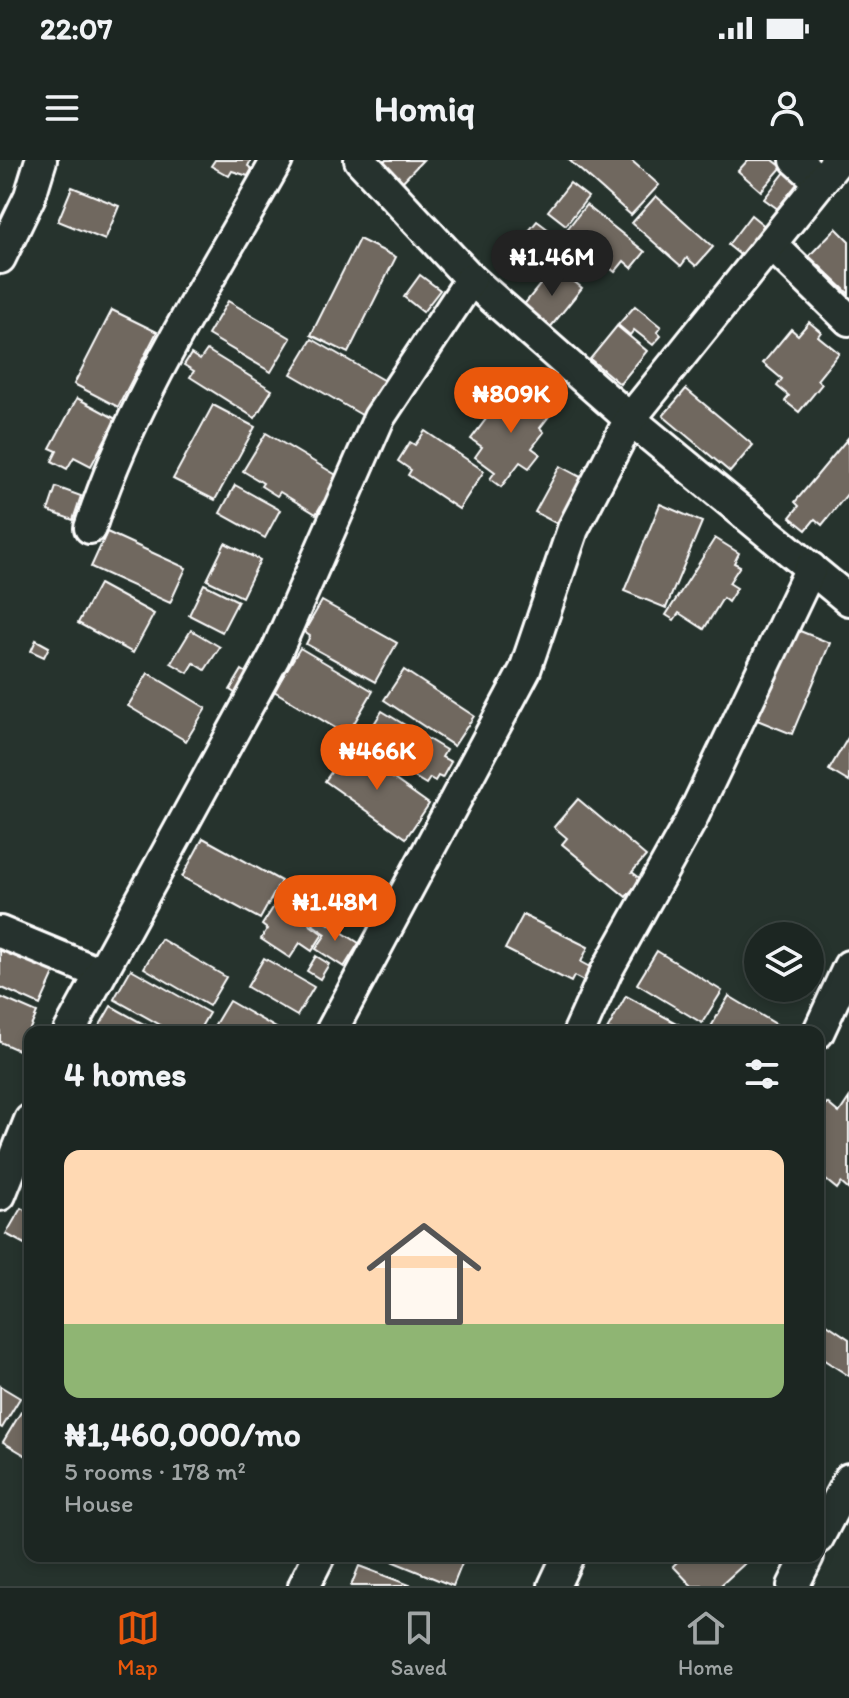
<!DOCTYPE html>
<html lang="en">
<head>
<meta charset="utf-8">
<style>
  body { margin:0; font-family:Itim,sans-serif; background:#252e2a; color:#f1f3f6; height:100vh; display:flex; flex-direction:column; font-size:30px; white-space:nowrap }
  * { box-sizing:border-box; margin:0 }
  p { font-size:26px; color:#a0a5a5 }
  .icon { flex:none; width:44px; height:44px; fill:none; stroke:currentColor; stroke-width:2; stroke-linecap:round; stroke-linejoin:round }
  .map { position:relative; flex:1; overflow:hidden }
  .side { position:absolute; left:24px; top:866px; width:800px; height:536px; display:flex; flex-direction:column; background:#1c2622; border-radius:16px; box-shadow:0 4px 12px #0003,0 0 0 2px #3a4340 }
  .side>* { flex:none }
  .controls { position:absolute; left:744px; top:762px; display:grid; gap:16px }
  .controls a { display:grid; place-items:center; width:80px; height:80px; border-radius:50%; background:#1c2622; box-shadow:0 4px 12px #0003,0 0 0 2px #3a4340; font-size:40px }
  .price { position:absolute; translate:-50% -68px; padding:0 18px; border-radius:28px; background:#ea580c; color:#fff; font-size:26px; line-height:52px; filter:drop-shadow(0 2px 4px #0008) }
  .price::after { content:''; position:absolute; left:50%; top:48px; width:24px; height:18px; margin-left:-12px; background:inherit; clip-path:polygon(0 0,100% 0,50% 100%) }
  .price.current { background:#222; color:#fff }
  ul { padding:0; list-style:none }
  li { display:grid; align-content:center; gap:16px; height:424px; padding:0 40px }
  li+li { border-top:2px solid #3a4340 }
  li span { display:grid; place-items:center; height:248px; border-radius:16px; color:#555 }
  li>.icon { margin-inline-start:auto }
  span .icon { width:144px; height:144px; fill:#fffc; stroke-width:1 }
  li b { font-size:34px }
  h2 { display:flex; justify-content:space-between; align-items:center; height:96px; padding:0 40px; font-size:34px }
  .status { display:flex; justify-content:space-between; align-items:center; height:56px; padding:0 40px; background:#1c2622; direction:ltr }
  .status svg { height:22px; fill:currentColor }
  header { display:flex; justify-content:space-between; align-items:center; height:104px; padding:0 40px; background:#1c2622; font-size:36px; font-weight:700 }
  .tabs { display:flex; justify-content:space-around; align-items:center; height:112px; border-top:2px solid #3a4340; background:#1c2622; font-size:22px; color:#a0a5a5 }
  .tabs a { display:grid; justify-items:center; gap:4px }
  .tabs .current { color:#ea580c }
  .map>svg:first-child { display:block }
  .building { fill:#6f675f; stroke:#fff; stroke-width:2 }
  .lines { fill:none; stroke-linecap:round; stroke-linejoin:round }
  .minor-casing { stroke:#fff; stroke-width:36 }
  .minor { stroke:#26332d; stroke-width:30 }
</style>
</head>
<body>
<div class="status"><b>22:07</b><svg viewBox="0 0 49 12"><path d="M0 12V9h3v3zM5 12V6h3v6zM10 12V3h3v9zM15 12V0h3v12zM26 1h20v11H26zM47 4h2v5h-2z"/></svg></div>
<header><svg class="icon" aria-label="menu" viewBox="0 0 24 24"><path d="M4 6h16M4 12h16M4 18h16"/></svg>Homiq<svg class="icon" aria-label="person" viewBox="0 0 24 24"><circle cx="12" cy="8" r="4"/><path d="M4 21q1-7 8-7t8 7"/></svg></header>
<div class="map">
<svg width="849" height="1426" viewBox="0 0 849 1426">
  <rect width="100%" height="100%" fill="#26332d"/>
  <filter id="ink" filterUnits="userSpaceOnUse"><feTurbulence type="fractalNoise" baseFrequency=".0125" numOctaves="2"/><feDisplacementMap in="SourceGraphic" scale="16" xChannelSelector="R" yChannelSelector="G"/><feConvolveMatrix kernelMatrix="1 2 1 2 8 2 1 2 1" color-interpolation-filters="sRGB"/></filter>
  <g filter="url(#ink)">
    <g class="building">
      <path d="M215 0H251L248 6 252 9 248 16 232 11 229 16 211 6Z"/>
      <path d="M380 0H423L402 22Z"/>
      <path d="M569 0H631L659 25 631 55Z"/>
      <path d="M748 0H773L782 7 761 31 738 11Z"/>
      <path d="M789 7 807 21 782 52 764 39Z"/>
      <path d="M570 23 588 37 566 65 548 51Z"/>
      <path d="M72 27 119 46 105 80 58 61Z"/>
      <path d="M656 36 713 87 696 106 687 98 681 106 632 63Z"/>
      <path d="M586 45 645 92 632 108 624 101 615 112 565 72Z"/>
      <path d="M751 55 767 68 744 98 728 85Z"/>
      <path d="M537 61 565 82 546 106 518 84Z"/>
      <path d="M836 68 849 81V134L809 96Z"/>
      <path d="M359 79 396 97 348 193 311 175Z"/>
      <path d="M555 106 582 128 549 169 522 147Z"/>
      <path d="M420 115 440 130 423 152 404 137Z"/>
      <path d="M228 141 291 178 271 212 208 175Z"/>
      <path d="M635 146 661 167 657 172 661 176 653 185 634 170 630 175 618 165Z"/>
      <path d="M112 150 157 172 118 247 74 224Z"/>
      <path d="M809 162 821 172 818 176 839 193 817 220 822 224 799 252 785 241 789 236 777 226 782 219 763 203 791 169 798 175Z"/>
      <path d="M617 166 647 191 620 224 590 199Z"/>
      <path d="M312 179 388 223 367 258 291 214Z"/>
      <path d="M207 190 272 230 255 258 190 217 194 211 184 205 191 194 200 200Z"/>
      <path d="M686 229 753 285 730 312 663 256Z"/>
      <path d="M524 230 553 251 540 268 544 272 532 288 540 294 529 308 520 302 501 327 490 319 495 312 475 297 482 287 471 279 505 234 515 242Z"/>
      <path d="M77 238 116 259 91 306 74 297 67 309 52 301 57 291 50 288Z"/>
      <path d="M213 245 255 267 215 340 173 319Z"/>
      <path d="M425 271 484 311 459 349 408 315 411 310 398 301 410 282 415 285Z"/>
      <path d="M266 273 343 319 327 345 323 342 316 354 280 332 277 336 261 326 263 323 243 311Z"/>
      <path d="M848 278 849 332 822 365 815 359 806 370 790 357 799 346 795 342Z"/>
      <path d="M560 306 588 321 563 367 535 352Z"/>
      <path d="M235 325 280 350 265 378 220 353Z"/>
      <path d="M56 327 81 336 73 360 48 351Z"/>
      <path d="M660 344 702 362 666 448 624 431Z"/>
      <path d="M107 372 186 408 170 443 91 407Z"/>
      <path d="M715 378 739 393 734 403 740 406 729 423 737 428 728 442 723 438 704 469 679 453 674 460 666 455Z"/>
      <path d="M225 383 260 400 242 437 207 420Z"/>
      <path d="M99 424 154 454 133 493 78 463Z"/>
      <path d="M204 424 238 441 222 472 189 455Z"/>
      <path d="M322 441 397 483 375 522 306 484 310 476 304 472Z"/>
      <path d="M790 467 830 483 792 574 752 558Z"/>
      <path d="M191 470 220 487 205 510 194 503 188 513 171 503Z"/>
      <path d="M36 480 49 487 44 497 31 491Z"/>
      <path d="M300 488 373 531 347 575 274 531Z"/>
      <path d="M242 510 255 518 243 538 230 530Z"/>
      <path d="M404 510 474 556 454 586 384 540Z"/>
      <path d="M148 513 206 548 186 581 128 546Z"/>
      <path d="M382 551 446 590 442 597 451 602 442 618 438 616 435 621 430 618 426 624 361 585Z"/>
      <path d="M849 576V622L829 610Z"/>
      <path d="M349 587 429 644 406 678 325 621Z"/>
      <path d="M578 639 646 696 632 712 641 719 626 737 562 684 567 678 554 667Z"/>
      <path d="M203 678 281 721 260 759 182 717Z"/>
      <path d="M280 737 314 759 310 765 323 774 312 791 300 783 290 798 261 779 267 769 262 765Z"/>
      <path d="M523 755 588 787 581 802 596 810 589 824 574 816 571 822 505 789Z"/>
      <path d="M318 757 359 783 344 807 316 789 326 774 313 765Z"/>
      <path d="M161 779 226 817 209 846 144 808Z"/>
      <path d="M5 780 58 805 40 845 0 827V791Z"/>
      <path d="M657 791 722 831 702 863 637 824Z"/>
      <path d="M316 796 329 804 320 819 307 811Z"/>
      <path d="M264 798 314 827 297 856 247 827Z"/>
      <path d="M131 809 209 853 198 872H173L114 839Z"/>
      <path d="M626 836 693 872 607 870Z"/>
      <path d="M729 836 789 872 709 870Z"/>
      <path d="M0 837 37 853 20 891 0 882Z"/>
      <path d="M229 841 283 872 211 871Z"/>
      <path d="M111 846 158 872H96Z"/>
      <path d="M849 938V1030L841 1023 837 1029 821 1016 825 1012 818 1006V961L822 965 826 960 818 954 827 943 839 953Z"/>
      <path d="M21 1048 30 1053V1087L6 1074Z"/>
      <path d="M818 1158 849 1179V1216L818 1196Z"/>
      <path d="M0 1226 20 1238 2 1268 0 1267Z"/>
      <path d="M21 1252 30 1257V1298L3 1282Z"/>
      <path d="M379 1396H465L453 1426Z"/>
      <path d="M683 1396H753L720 1426H692L673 1406Z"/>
      <path d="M359 1406 412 1426H351Z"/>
    </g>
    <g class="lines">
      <g class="minor-casing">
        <g id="minor">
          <path d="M360 0 471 119 630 259 849 440"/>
          <path d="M796 0 820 22"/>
          <path d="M771 84 849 160"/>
          <path d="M0 98 30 36 41 0"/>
          <path d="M90 368C133 235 210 121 277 0"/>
          <path d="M0 772 99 813"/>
          <path d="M69 872 274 497 379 258 471 119"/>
          <path d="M331 872 525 510 573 369 630 259 838 0"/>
          <path d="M579 872 606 812 690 662 811 408"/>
          <path d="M818 873 849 806"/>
          <path d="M0 1035 30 960"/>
          <path d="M818 1378 849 1319"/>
          <path d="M304 1426 319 1396"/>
          <path d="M554 1426 568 1396"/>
          <path d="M793 1426 808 1396"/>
        </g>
      </g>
      <use href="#minor" class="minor"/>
    </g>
  </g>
</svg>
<div class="controls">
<a><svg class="icon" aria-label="layers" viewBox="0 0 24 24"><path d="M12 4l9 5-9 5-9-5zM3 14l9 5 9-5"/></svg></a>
</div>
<b class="price current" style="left:552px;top:138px">₦1.46M</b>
<b class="price" style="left:511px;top:275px">₦809K</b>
<b class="price" style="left:377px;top:632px">₦466K</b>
<b class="price" style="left:335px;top:783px">₦1.48M</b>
<section class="side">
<h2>4 homes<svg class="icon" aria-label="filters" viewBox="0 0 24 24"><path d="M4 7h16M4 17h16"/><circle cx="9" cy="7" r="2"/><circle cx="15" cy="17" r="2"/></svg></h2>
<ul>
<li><span style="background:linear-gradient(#ffd9b3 70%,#8fb573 0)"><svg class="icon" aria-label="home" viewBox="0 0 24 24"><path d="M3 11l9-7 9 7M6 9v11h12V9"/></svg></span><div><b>₦1,460,000/mo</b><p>5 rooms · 178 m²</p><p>House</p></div></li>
</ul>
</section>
</div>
<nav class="tabs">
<a class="current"><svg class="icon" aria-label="map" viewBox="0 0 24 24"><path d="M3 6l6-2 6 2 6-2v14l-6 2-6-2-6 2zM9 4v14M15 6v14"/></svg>Map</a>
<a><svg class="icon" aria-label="saved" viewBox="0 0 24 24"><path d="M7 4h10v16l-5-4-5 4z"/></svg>Saved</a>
<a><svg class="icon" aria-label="home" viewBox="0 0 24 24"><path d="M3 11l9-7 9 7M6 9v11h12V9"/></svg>Home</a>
</nav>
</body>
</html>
